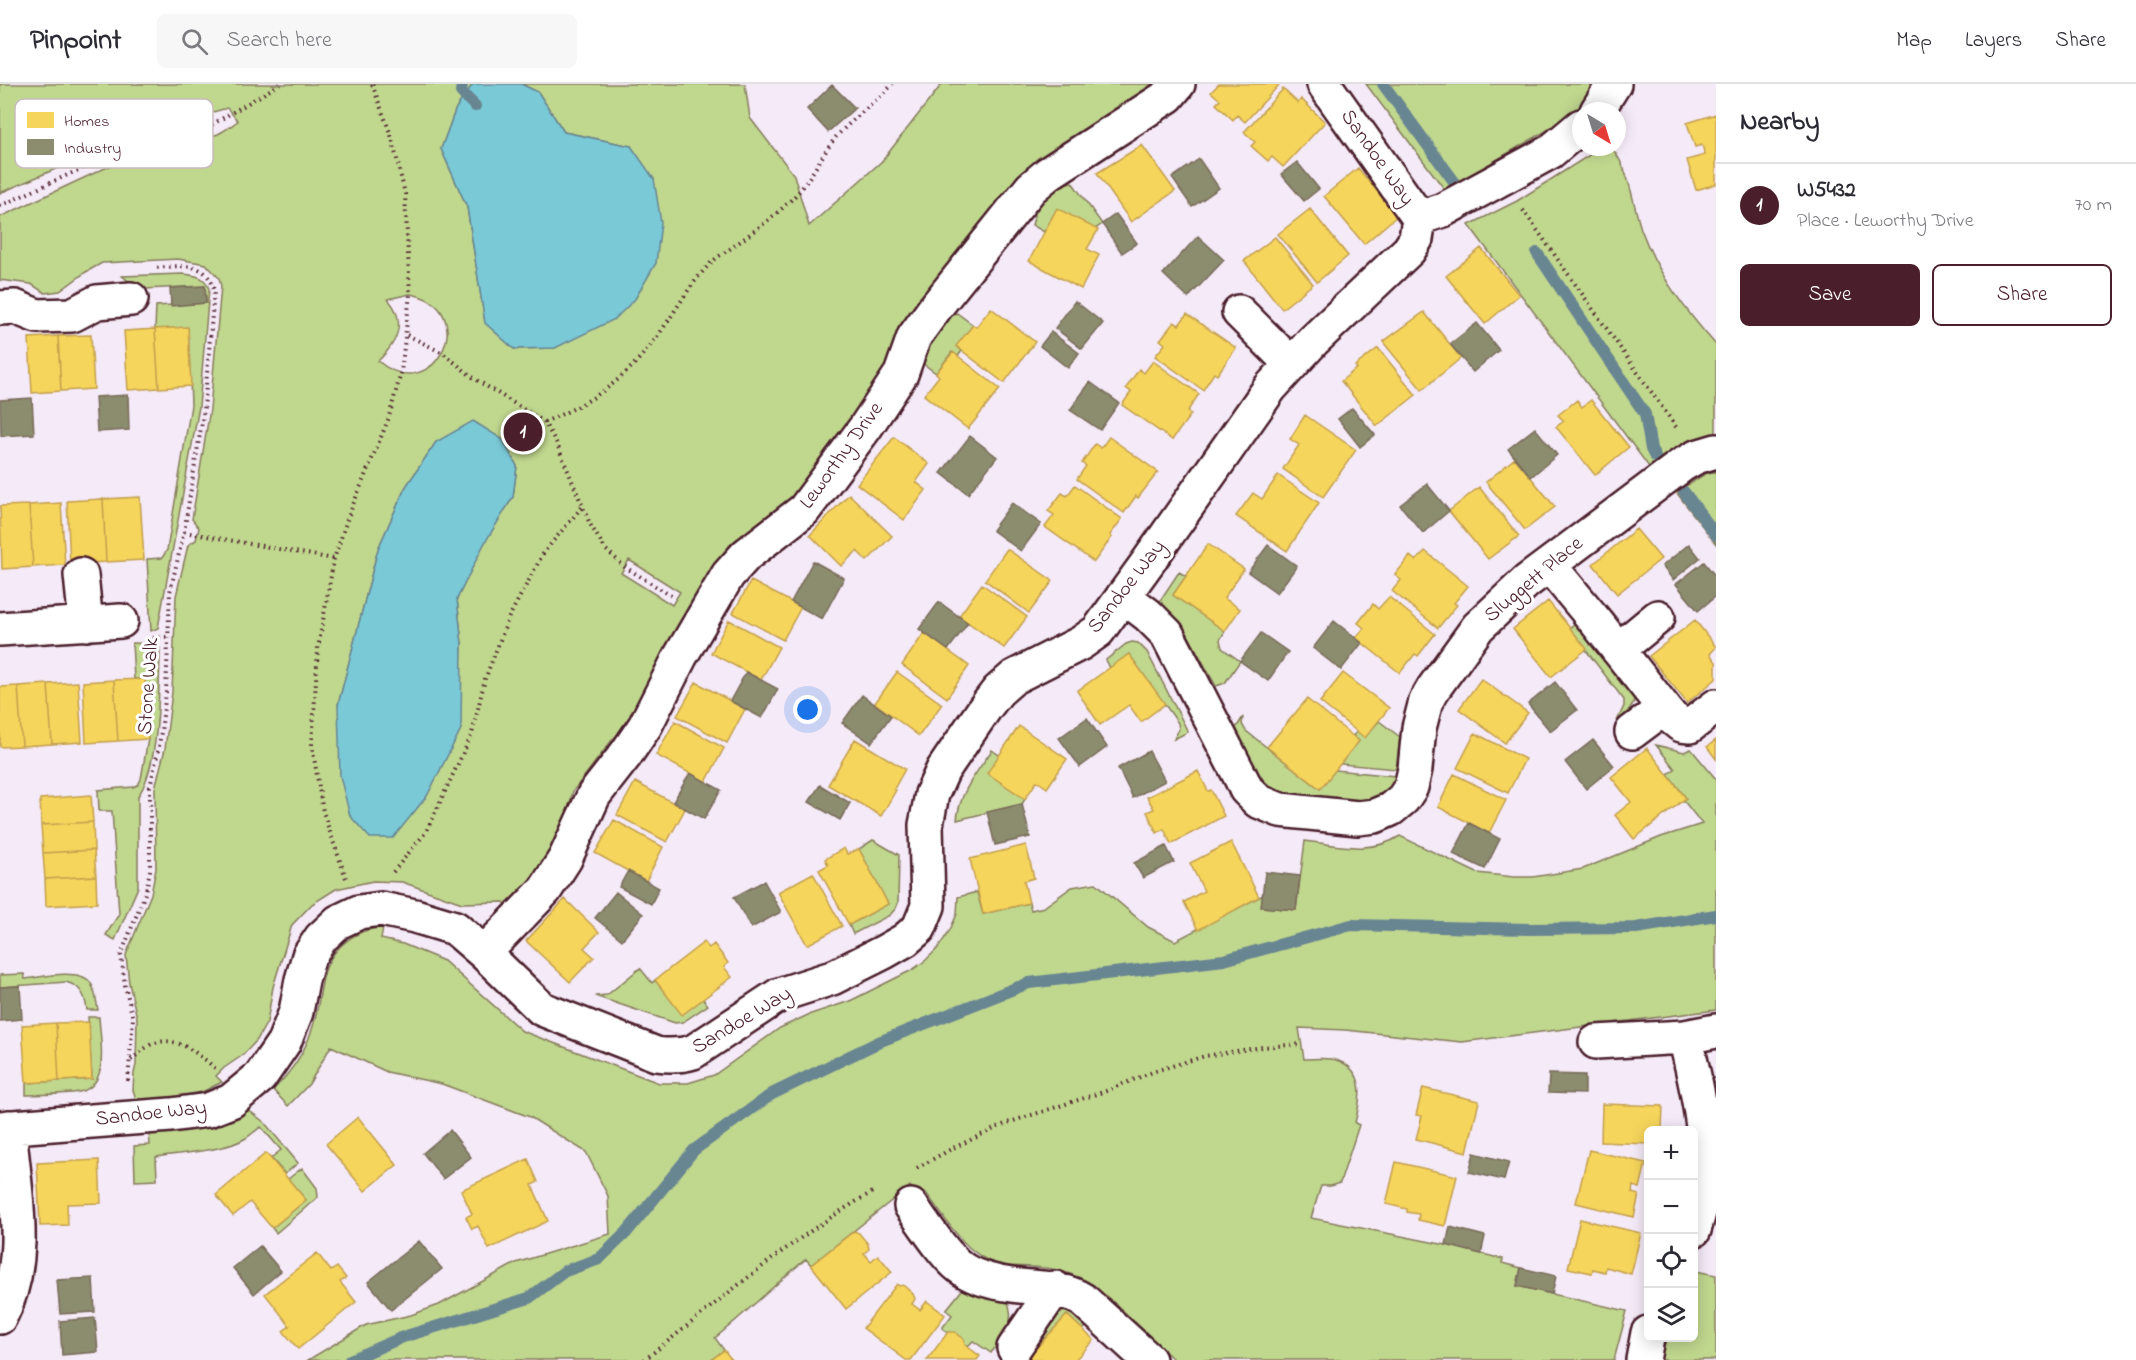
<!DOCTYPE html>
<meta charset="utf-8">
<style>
body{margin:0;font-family:"Indie Flower",sans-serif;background:#f7f7f7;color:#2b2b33}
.controls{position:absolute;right:18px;bottom:18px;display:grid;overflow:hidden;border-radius:9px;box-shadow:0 3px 15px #0003}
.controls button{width:54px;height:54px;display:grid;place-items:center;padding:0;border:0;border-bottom:2px solid #e1e1e2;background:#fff;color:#2b2b33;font:30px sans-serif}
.compass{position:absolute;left:1572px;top:18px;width:54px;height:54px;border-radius:50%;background:#fff;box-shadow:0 3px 15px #0003;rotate:142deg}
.you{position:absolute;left:808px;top:626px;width:21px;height:21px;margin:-15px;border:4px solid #fff;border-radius:50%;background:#1a73e8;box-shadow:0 0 0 9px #1a73e833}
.badge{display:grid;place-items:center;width:39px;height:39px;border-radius:50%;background:#4a1f2b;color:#fff;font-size:20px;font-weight:700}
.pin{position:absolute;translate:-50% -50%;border:3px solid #fff;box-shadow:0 2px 6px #0006}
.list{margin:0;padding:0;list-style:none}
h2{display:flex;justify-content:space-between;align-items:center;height:78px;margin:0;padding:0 24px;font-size:26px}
h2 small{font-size:20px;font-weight:400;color:#7c7c81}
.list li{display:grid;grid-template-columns:39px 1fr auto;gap:18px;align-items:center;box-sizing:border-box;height:84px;padding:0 24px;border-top:2px solid #e1e1e2}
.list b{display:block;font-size:22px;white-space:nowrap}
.list p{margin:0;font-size:20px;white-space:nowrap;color:#7c7c81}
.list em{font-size:20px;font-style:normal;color:#7c7c81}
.actions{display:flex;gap:12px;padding:18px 24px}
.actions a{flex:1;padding:14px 0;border:2px solid #4a1f2b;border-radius:9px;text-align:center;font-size:21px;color:#4a1f2b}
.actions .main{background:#4a1f2b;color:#fff}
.icon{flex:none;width:33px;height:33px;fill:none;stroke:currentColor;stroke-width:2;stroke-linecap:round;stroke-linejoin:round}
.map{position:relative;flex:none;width:1716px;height:1276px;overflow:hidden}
header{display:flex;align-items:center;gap:36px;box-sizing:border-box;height:84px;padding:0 30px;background:#fff;border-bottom:2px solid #e1e1e2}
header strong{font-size:28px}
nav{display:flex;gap:33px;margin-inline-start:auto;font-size:21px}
.search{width:420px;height:54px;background:#f7f7f7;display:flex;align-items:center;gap:15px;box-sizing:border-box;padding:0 21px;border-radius:9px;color:#7c7c81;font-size:22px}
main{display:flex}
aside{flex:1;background:#fff}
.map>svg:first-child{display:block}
.green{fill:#c0d78e;stroke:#857b5c;stroke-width:1.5;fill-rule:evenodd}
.water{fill:#7ac9d7;stroke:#678592;stroke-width:1.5}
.homes{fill:#f6d55c;stroke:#c29e4d;stroke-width:1.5}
.industry{fill:#8c8c6e;stroke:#786b5a;stroke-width:1.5}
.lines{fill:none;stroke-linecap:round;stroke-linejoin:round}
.stream{stroke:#678592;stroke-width:12}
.minor-casing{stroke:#4a1f2b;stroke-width:38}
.path{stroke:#4a1f2b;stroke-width:4;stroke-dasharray:1.5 4.5;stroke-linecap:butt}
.minor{stroke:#fff;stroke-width:33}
.labels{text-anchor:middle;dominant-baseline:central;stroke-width:6;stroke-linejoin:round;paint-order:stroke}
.street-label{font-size:21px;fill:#4a1f2b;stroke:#fff}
.key{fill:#fff;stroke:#c9bcbf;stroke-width:1.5}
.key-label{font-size:16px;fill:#4a1f2b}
</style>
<header>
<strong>Pinpoint</strong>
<div class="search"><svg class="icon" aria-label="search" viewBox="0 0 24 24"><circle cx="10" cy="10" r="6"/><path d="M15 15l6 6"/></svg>Search here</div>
<nav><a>Map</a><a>Layers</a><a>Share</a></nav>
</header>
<main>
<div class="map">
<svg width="1716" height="1276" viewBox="0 0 1716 1276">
<rect width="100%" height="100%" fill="#f5eaf7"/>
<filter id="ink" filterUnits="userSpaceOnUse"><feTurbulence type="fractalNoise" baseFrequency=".0167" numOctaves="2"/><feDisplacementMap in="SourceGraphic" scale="12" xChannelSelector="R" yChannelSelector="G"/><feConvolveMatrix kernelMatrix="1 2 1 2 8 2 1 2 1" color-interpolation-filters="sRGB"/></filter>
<g filter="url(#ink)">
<path class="green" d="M0,0H473L456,24L441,65L467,123L485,238L514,265L555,264L631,62L564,48L538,8L521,0H745L750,34L794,91L809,142L882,77L942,0H1158L1039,81L879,301L785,424L737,455L729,462L631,638L612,656L573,707L565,736L543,788L511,826L504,818L462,819L402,798L373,797L336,805L312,820L292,841L273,903L267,938L257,956L243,971L224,984L216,992L222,998L204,1007L176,1017L136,1015L133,1006L134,989L136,981L137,934L129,899L126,871L151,810L156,785L155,704L165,665L172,608L176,512L188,461L196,456L199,444L192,435L210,325L221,202L219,194L206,180L178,175L102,179L86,188L60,207L45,209L31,200L0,196V133L146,65C169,57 195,59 218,50C225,47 232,41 238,37L227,24L206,30L180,31L0,109ZM410,210C483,222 435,326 378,277C397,259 408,238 388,215ZM502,355L517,382L513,413L484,459L457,515L462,560L460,600L338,621L378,465L405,404L436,358ZM629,476L680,508L672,521L621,489Z
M1366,0H1596L1585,24L1445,106Z
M1602,63H1611C1630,86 1632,117 1641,145C1657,189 1685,226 1716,261V350L1667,369L1649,383L1469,141L1517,117Z
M1072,98L1102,140L1095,145L1057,125L1044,148L1032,141C1037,118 1047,101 1072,98Z
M184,190C197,192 205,192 209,205L199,323L158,544L151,547L147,475L162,474L167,466L191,321L188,244L155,245L156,222L206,219L205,202L144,205L137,203L122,192Z
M957,229L973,241L957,262L962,267L958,272L952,268L936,289L922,279C927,260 936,235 957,229Z
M1716,387V460L1676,408L1705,390Z
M1179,488L1186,492L1173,511L1225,547L1220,556L1222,564L1240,577L1225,599L1216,602L1182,540L1157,521Z
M1577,538L1634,611C1636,623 1625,630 1617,637L1624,622V616L1569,544Z
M1132,558L1138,559L1147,568L1188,648L1174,655L1179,645L1178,639L1129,570L1110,584L1106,576L1126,560Z
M132,559L158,560L160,564C159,603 160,681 138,712V803L115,856L106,851L119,830L112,727H99L98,706L133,703L138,701L141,695L148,655L145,595H134Z
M1243,633L1242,640L1246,647L1320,705L1335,686L1395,692C1389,725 1346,716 1322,713C1307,712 1291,711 1276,707C1255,693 1247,666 1236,644Z
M1379,637L1400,653L1396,685L1340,680L1359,657L1353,652L1357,647L1365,653Z
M1656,661L1684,668L1691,665L1716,695V926L1462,958L1345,946L1299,944L1304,975C1313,975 1328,973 1336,976C1367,986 1361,1015 1355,1039L1359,1041L1340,1099L1330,1102H1321L1311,1134L1446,1161L1503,1175L1502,1179L1521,1184L1517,1202L1627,1227L1614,1276H1174C1142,1246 1112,1210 1072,1191C1052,1182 1030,1183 1009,1182C969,1179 948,1137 926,1109L920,1113L910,1102L811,1181L806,1175C774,1201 746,1229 715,1254L724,1266L711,1276H308L366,1241L411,1231L439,1221L516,1179L610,1150L608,1112L586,1068L530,1033L442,1000L387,988L331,962L309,1000L288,1022L273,1006C289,990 304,970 311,948C318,930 319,912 323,894C329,866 355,844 383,844L381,855L403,860L444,877L522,947L659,999H688L714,991L780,944L808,931L850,917L912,886L926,876L938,864L950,846L957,830L958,813L977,808L983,830L1029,819L1031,826L1044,823L1072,803L1096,799L1148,843L1175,857L1263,811L1262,823L1296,826L1305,757C1337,761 1371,771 1400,752L1477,789L1514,793H1533L1583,785L1661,753L1702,740L1683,716L1686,714L1668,690L1675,685Z
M992,666L999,671L1025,715L1022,720L957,736C959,709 977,688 992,666Z
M873,756L899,771L898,819L896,824L890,831L853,850L849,841L888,820L859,765Z
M640,884L652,899L655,896L682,930L703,915L708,921L683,938L675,939L595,912L607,911Z
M24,890L25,895C41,893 79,884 90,898C96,906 96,917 98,926H87C85,911 81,902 66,898L0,903V891Z
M88,933H99C100,956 111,1002 79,1008C62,1011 43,1010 26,1011V999L92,995Z
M247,1025L264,1038L298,1079L285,1090L271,1074L281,1066L261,1043C256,1046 251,1051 246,1054C226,1067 181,1069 156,1073L157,1096L135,1097L134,1062L150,1061L149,1049C184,1048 217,1046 247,1025Z
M302,1084L317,1104L318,1113L276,1149L272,1144L306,1116L288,1095Z
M1696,1187L1716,1191V1276H1660L1666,1254H1694V1192Z
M966,1201L1007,1216C1017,1240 1004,1250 991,1269L973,1257L967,1263L942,1244L952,1231L946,1226Z
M1070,1226L1090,1238L1083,1246L1067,1231L1028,1273C1038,1258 1050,1228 1070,1226Z"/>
<path class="water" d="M473,0H521L538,8L564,48L631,62L654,95L661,139L656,179L635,215L615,235L555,264L514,265L485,239L467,123L441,65L456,24Z
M473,337L502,355L517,382L513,413L484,460L457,515L462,560L461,645L427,712L393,754H370L350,732L340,692L338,621L378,465L405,404L436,358Z"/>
<path class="homes" d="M1219,0H1280L1245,38L1237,31L1233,36L1216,20L1220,16L1211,8Z
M1283,5L1298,19L1301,15L1325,38L1283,83L1272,73L1268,77L1251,62L1255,58L1244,48Z
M1716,30V100L1696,106L1687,76L1705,71L1702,61L1695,63L1687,39Z
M1142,61L1175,107L1131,138L1097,89Z
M1358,84L1397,132L1364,160L1324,112Z
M1057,124L1098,146L1087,165L1099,171L1081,205L1029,177Z
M1310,125L1348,172L1317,198L1278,150Z
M1275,153L1313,200L1282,225L1244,177Z
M1481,164L1519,211L1485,240L1446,192Z
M991,224L1035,258L1004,299L956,262L973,241L976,243Z
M1424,228L1461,274L1422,306L1383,258Z
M1187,230L1236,264L1217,291L1214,289L1203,306L1155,272L1165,260L1160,256L1174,238L1179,241Z
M188,243L191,302L159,304L155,245Z
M155,245L159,304L128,306L124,247Z
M91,251L94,305L61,307L58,252Z
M58,252L61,307L32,309L29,254Z
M1378,264L1416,311L1377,342L1341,297L1357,284L1355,282Z
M953,268L1000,305L968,345L924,311L939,292L936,289Z
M1153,277L1199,310L1187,328L1191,330L1172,356L1122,321L1131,308L1126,304L1139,285L1144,289Z
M1577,316L1582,323L1591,316L1629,363L1595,391L1556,343L1564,337L1558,331Z
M1305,331L1356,366L1323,413L1283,385L1299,361L1290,355Z
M894,353L929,380L916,398L926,406L904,436L857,400Z
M1109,353L1158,388L1138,414L1136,412L1124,429L1077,395L1086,382L1082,379L1095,360L1101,364Z
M1515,374L1555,423L1525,446L1486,398Z
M1278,391L1319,419L1287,467L1236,432L1253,409L1262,415Z
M1075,401L1122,435L1110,451L1112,453L1094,478L1045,443L1054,431L1048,427L1062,409L1067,412Z
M1479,403L1519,452L1488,475L1449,427Z
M849,410L892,452L867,477L857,467L841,482L810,451Z
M140,413L144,476L106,478L103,415Z
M103,415L106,478L70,480L67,417Z
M61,419L65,481L33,483L29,421Z
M29,421L33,483L2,485L0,422Z
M1636,445L1661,475L1617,510L1593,480Z
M1208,460L1244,485L1224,514L1240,525L1225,547L1173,511Z
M1007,465L1053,497L1029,529L985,496Z
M1425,467L1468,502L1454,519L1457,521L1438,544L1392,507L1401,496L1395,491L1410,472L1416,477Z
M751,497L801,523L783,556L733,529Z
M982,500L1027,533L1004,564L959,532Z
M1389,513L1435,550L1418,572L1415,570L1400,589L1356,554L1364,544L1358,539L1373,520L1378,525Z
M1548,517L1587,565L1551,593L1513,545Z
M729,536L779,563L761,596L711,569Z
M1695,536L1716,563L1710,570L1716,578V595L1687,619L1649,572Z
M924,549L969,582L947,614L902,581Z
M1129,570L1165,620L1141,638L1129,621L1100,641L1077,607Z
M897,588L942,620L919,652L875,619Z
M1343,589L1389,624L1365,654L1320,618Z
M145,595L148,655L118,657L114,596Z
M1481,595L1528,629L1505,659L1459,625Z
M114,596L118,657L86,659L83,598Z
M78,598L82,658L52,660L48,600Z
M696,598L745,625L727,659L677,632Z
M48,600L52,660L22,662L18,602Z
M18,602L22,662L0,663V603Z
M1307,615L1359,657L1320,705L1267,663Z
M675,637L724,664L706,698L656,671Z
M1019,642L1067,675L1047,704L1037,697L1025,715L987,689Z
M1475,649L1525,675L1508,709L1457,684Z
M855,655L905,685L894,705L896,706L881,732L828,701Z
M1716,656V675L1707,663Z
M1647,664L1686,714L1634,755L1615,731L1631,718L1611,693Z
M1198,687L1208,707L1211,706L1224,732L1171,760L1164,745L1157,749L1147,728L1154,725L1147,713Z
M1454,690L1506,716L1489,749L1438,723Z
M635,698L685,725L667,758L617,731Z
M91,711L93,738L41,741L40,715Z
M614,736L663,763L646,797L595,769Z
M93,738L94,766L43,769L41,741Z
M1231,758L1259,813L1198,846L1184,818L1204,807L1190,779Z
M1026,761L1034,794L1024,797L1029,819L983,830L970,775Z
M844,764L847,770L859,765L888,820L849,841L819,786L828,781L825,775Z
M94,766L96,792L45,795L43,769Z
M813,789L842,842L807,861L778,808Z
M96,792L97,819L46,822L45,795Z
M565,815L599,848L584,864L594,873L570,898L526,857Z
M704,858L709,864L714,860L728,879L724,883L732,893L682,931L655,896Z
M89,938L92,995L59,997L56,939Z
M56,939L59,997L26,999L22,941Z
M1423,1004L1479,1017L1467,1068L1416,1055L1422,1032L1416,1031Z
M1602,1020L1663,1022L1662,1046H1648V1060L1601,1058Z
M358,1033L397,1081L365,1107L326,1060Z
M1589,1066L1646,1079L1640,1104L1633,1102L1632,1109L1639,1111L1634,1133L1576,1119Z
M266,1069L306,1116L272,1144L250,1118L233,1132L216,1111Z
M528,1075L538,1098L532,1101L548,1137L489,1165L478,1142L472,1145L466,1133L472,1130L461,1106Z
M99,1076L101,1119L67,1120L68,1141L40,1142L37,1079Z
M1396,1078L1457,1092L1445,1142L1418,1136L1419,1130L1407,1128V1125L1386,1120Z
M1580,1135L1641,1149L1631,1190L1606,1183L1605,1188L1593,1185L1592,1189L1568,1184Z
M854,1147L859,1149L868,1160L869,1165L864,1169L871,1177L878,1171L892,1188L846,1225L811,1181Z
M317,1169L331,1187L337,1183L346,1194L340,1198L356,1218L298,1265L283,1247L290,1242L265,1210Z
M897,1200L899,1202L903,1201L913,1210L915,1215L912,1220L920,1226L927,1217L945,1231L911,1276H906L863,1244Z
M1067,1231L1094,1256L1075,1276H1032L1028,1273Z
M948,1248H955L964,1255L965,1261L980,1272L977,1276H927Z
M724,1266L732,1276H711Z"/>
<path class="industry" d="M832,1L855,24L828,48L807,25Z
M1199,75L1219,104L1192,123L1172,94Z
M1297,78L1319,105L1304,117L1281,90Z
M1116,130L1137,159L1122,169L1102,140Z
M1198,152L1224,176L1188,214L1163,190Z
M205,202L206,219L171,222L170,204Z
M1075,217L1103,239L1082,265L1055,244Z
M1477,239L1499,266L1473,288L1450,260Z
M1051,248L1079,269L1068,284L1040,262Z
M1090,298L1119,319L1100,346L1070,326Z
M128,311L129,346L97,348L95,313Z
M32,314L34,350L1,352L0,316Z
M1352,324L1375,351L1360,363L1338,335Z
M1535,344L1557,371L1531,393L1508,365Z
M970,352L997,373L968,410L941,389Z
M1427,400L1449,427L1423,449L1400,421Z
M1012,419L1041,440L1021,467L992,446Z
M1689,460L1700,474L1673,496L1662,482Z
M1268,461L1297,482L1277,509L1248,488Z
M813,477L844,494L822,535L791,518Z
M1704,478L1716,493V512L1698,527L1676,500Z
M939,518L968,539L948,566L919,545Z
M1334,537L1362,559L1341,586L1313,564Z
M1261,549L1288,568L1268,597L1240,577Z
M746,588L778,605L762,634L730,617Z
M1555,598L1577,626L1550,647L1528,620Z
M862,611L891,632L871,659L842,639Z
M1087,634L1107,663L1080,683L1059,654Z
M1593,656L1614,682L1586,705L1565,678Z
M1149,667L1165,697L1133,714L1118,684Z
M690,689L721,706L704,735L673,718Z
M820,701L850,719L840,736L809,718Z
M1022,720L1030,753L995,761L987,728Z
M1469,739L1500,755L1485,785L1453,770Z
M1166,762L1174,778L1143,794L1134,779Z
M628,787L659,804L651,820L619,803Z
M1265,788L1300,792L1296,826L1261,823Z
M764,797L781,828L751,844L734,813Z
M616,808L643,830L622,856L595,834Z
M20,902L22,935L0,937V903Z
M1549,990L1585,991V1010L1548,1009Z
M450,1046L471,1073L443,1095L423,1069Z
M1474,1069L1509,1078L1504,1096L1469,1088Z
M1450,1143L1485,1152L1481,1170L1446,1161Z
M419,1157L442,1185L391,1226L368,1198Z
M260,1162L281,1187L254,1210L233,1184Z
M1521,1184L1556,1192L1552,1210L1517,1202Z
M93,1194L95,1228L60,1230L57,1196Z
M95,1234L98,1268L62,1271L60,1237Z"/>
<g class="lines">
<path class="stream" d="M462,0L461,8L475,22
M1383,0L1453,96
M1537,169L1645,330L1651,365L1655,373
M1684,408L1716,451
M350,1276L403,1253L529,1214L565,1187L599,1175L626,1149L694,1066L772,1010L881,957L1029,899L1224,876L1351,841L1529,845L1636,844L1716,831"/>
<g class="minor-casing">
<path id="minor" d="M1597,27L1614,0
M1419,134L1443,126L1550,68L1581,42
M0,224L15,223L37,232L72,231L97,218L131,215
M1239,228L1291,280
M1549,481L1597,539L1671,633L1681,641L1690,642L1716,622
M81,491L86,540
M1123,512L1148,531L1167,550L1242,696L1246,705L1258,717L1280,726L1358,734L1375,732L1391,725L1403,715L1411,703L1415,685L1419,644L1426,617L1433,605L1478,543L1526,498L1682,381L1696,373L1716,367
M0,545L121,537
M1618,566L1658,533
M1632,648L1664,624
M484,869L545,806L565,775L594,711L626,670L645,642L680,573L728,491L746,471L804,426L865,344L901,290L914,253L935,224L1031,104L1049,89L1168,12L1178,0
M1685,953C1695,994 1710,1059 1705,1101C1703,1116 1698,1132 1694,1146
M1596,958L1685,953L1716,947
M0,1044L171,1031L208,1026L231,1017L260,993L284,958L296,928L302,896L309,872L321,854L338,838L359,828L381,825L415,832L455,844L484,869L542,925L656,970C670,972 680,972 693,968L779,911L832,894L884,868L905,856L919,844L928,822L926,741L932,710L943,686L985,624L998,607L1014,593L1081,559L1098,547L1148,478L1270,304L1313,257L1409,166L1416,155L1419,134L1324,0
M911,1122C924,1139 946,1175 964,1186C976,1194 997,1199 1012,1201C1037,1205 1060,1202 1083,1216L1149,1276
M0,1233C31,1174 14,1106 9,1043
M1014,1264L1055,1204
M1643,1276L1648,1249"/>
</g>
<path class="path" d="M0,122L144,56L213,40L280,0
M1523,126L1676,343
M407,251L443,269L475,295L544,338L556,358L590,440L605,465L625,483L673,513
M544,338C602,314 631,291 666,240C680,220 691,199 709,181C716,173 726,168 734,162C754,147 774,133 791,116C810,98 820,73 836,53C853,34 875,19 893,0
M184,448L334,475
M153,554L167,553
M393,788L426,748L472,650L485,595L509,533L544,468L582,423
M346,794L323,728L312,661L318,564L334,475L348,433L388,336L401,289L410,210L405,110L392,54L372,0
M131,976C137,971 143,965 150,961C175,949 197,969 215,984
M128,997L133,935L125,901L121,871L146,807L150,786V703L159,663L166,608L170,508L184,448L204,325L214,207C207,174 179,183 153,184
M917,1084L953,1064L1007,1039L1106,1007L1155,987L1205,972L1262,963L1302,960
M644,1276C720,1217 792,1153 876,1106"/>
<use href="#minor" class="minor"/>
</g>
</g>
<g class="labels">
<g class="street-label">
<text transform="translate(1377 74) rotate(55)">Sandoe Way</text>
<text transform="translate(842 372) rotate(-54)">Leworthy Drive</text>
<text transform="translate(1534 496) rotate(-40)">Sluggett Place</text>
<text transform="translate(1127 503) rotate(-52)">Sandoe Way</text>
<text transform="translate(149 602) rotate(-86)">Stone Walk</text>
<text transform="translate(742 937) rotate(-31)">Sandoe Way</text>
<text transform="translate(151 1030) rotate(-6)">Sandoe Way</text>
</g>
</g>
<rect x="15" y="15" width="198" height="69" rx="9" class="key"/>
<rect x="27" y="28" width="27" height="16" fill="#f6d55c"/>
<rect x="27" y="55" width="27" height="16" fill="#8c8c6e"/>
<g class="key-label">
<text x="64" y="42">Homes</text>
<text x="64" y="69">Industry</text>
</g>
</svg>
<div class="controls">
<button>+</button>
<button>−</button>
<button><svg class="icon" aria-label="locate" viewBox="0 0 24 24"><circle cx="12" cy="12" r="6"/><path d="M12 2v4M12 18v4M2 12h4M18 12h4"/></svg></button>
<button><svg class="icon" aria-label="layers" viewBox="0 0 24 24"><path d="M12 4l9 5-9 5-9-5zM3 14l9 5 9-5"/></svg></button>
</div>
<svg class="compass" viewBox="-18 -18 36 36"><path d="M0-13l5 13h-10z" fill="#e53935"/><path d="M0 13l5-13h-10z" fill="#7c7c81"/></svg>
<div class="you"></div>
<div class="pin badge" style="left:523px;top:348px">1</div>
</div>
<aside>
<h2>Nearby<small></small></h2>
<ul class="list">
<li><span class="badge">1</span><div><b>W5432</b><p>Place · Leworthy Drive</p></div><em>70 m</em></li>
</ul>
<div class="actions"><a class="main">Save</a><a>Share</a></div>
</aside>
</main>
